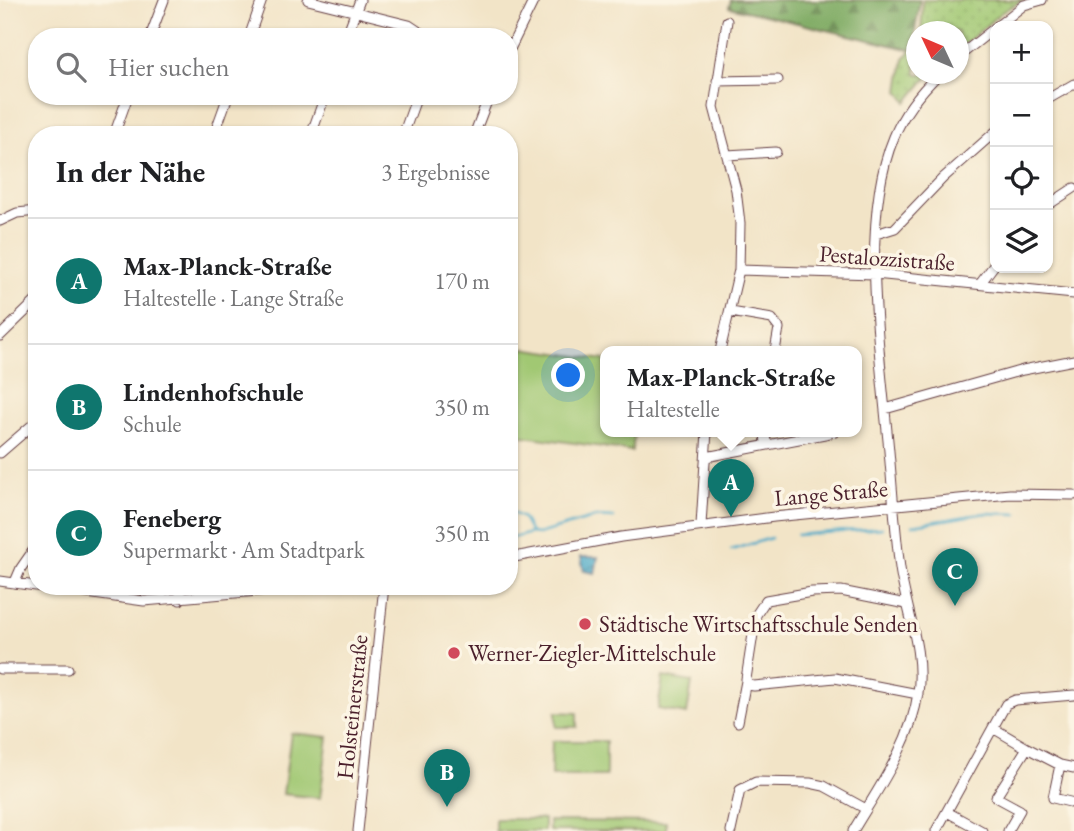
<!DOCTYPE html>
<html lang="de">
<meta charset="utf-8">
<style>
body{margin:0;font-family:"EB Garamond",serif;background:#f2f2f2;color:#202124}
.controls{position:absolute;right:21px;top:21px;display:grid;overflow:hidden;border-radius:14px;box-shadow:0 2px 5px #0004}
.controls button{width:63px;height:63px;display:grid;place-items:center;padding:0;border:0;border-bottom:2px solid #e0e0e0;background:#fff;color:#202124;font:35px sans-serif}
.compass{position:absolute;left:906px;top:21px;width:63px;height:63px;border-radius:50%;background:#fff;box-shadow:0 2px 5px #0004;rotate:314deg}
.you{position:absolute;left:569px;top:376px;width:24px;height:24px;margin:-18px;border:5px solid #fff;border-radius:50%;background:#1a73e8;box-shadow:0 0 0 10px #1a73e833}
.badge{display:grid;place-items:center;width:46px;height:46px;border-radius:50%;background:#0f766e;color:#fff;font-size:23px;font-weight:700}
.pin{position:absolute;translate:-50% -58px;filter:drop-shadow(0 2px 4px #0008)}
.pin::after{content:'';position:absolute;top:37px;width:24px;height:21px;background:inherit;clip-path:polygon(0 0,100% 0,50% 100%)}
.popup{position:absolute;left:600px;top:346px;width:262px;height:91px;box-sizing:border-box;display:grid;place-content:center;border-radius:14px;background:#fff;filter:drop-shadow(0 2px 5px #0005);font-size:23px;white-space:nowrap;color:#757577}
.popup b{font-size:26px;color:#202124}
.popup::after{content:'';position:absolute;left:50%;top:100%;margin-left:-14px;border:14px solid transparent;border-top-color:#fff}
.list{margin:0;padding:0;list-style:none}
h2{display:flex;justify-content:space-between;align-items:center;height:91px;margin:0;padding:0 28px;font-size:30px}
h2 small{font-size:23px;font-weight:400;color:#757577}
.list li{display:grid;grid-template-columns:46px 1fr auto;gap:21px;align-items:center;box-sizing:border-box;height:126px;padding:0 28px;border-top:2px solid #e0e0e0}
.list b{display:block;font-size:26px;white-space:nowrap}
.list p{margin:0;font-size:23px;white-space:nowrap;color:#757577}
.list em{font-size:23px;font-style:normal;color:#757577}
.icon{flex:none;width:38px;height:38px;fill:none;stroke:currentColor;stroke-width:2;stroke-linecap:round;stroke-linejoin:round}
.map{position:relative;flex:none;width:1074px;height:831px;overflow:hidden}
.search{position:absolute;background:#fff;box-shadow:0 2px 5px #0004;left:28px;top:28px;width:490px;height:77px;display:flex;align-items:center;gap:18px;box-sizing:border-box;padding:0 24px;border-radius:28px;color:#757577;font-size:26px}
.panel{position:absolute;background:#fff;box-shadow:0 2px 5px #0004;left:28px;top:126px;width:490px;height:469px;border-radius:28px}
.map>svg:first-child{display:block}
.grass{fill:url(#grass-dots);stroke:#76744f;stroke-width:2}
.forest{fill:url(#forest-firs);stroke:#656648;stroke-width:2}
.pitch{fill:#a1c873;stroke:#76744f;stroke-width:2}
.water{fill:url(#water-waves);stroke:#49647a;stroke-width:2}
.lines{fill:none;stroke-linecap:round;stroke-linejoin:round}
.stream{stroke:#48a9c8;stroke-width:2.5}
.minor-casing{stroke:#633d42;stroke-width:11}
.minor{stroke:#fff;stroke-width:9}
.poi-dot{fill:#d1495b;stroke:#fcf5e5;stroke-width:2.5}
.labels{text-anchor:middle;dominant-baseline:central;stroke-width:7;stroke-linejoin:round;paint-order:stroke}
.street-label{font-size:23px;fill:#4a1f2b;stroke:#fcf5e5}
.poi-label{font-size:23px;fill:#4a1f2b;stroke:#fcf5e5;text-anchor:start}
</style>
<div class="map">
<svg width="1074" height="831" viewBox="0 0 1074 831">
<defs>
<pattern id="grass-dots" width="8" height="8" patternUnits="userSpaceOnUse" patternTransform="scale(1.75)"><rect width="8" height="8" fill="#a1c873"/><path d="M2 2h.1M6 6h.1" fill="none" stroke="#8cab64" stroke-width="1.8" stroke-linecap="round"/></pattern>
<pattern id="forest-firs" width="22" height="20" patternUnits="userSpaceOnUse" patternTransform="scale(1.75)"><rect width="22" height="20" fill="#80ac65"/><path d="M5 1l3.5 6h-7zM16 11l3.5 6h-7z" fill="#6b8b53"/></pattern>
<pattern id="water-waves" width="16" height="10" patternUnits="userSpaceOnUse" patternTransform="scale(1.75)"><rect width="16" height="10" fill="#48a9c8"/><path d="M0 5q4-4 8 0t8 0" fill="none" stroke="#3e89a3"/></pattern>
</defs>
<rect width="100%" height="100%" fill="#fcf5e5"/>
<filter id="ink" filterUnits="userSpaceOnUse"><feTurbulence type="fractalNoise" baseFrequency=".0143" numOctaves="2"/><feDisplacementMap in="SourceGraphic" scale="14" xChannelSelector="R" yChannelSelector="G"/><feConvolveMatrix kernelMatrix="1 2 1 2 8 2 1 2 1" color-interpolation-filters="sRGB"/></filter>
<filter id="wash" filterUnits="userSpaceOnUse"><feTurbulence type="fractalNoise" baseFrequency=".00686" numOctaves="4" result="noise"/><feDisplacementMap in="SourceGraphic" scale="28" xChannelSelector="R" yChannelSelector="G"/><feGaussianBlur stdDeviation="1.57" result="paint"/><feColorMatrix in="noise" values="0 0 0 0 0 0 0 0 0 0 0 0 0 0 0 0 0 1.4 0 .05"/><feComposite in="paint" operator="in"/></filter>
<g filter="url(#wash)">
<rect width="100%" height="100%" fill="#f2e4c7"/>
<path class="grass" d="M923,0H1024L1003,11L959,49L958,32L921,31Z
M916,46V74H930L907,102L899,91L904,58Z"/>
<path class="forest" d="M731,0H920L912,50L729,7Z"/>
<path class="pitch" d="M516,347L605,360V431H635L632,451L509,434V390Z
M663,677L692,682L687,714L658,709Z
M556,712L577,713V727H556Z
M291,733L328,737L320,798L283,794Z
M552,741H606V776H551Z
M495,819H544V831H495Z
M549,821L666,822V831H549Z"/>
<path class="water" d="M581,557H598L595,573L584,571Z"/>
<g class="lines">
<path class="stream" d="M509,511L523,518L531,533L538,534L596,517L614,518
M913,525L986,513L1018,514
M797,535L882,528
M509,539L531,533
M731,550L771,538"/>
</g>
</g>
<g filter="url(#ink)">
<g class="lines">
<g class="minor-casing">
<path id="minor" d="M308,0L409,25L427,37
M150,37L164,0
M249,37L262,0
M346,37L360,0
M509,51L534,0
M958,57L1024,5L1042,0
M717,81L778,80
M1048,99L1074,84
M114,135L128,96
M214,135L228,96
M311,135L325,96
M403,135L417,96
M474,135L489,96
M727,155L776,152
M1048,205L1074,188
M0,221L17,213L37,211
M876,234L895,228L943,178L995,132
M739,270L875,274L1074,294
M980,284L995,264
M731,312L772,319L779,328L775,351
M0,336L37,300
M720,351L739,270L740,223L736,190L714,107L727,21
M885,409L1023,370L1074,360
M765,431L766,445
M0,453L37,421
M706,457L835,432
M701,525L707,431
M509,558L621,537L774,517L1010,494L1074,495
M0,581L144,601L315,586
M15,582L21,568L37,545
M180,600V586
M906,604L841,591L812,592L766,600L756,615L746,679L748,685L754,686L835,678L918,694
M0,669H68
M738,722L746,681
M993,728L1027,748L996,797L1020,810L1008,831
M1027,748L1060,765L1074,768
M1060,765L1053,798L1074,803
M947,812L982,831
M358,831L384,586
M731,831L740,790L756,782L810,783L824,786L866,809
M853,831C878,789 911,743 918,693C924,651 906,610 900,568C894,523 892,477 887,431C879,346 860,218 894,137C904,112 920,92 939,74
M936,831L1006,704L1015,700L1074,695"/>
</g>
<use href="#minor" class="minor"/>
</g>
</g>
<g class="poi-dot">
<circle cx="585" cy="624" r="7"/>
<circle cx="454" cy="653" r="7"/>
</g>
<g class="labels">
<g class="street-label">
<text transform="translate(887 258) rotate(4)">Pestalozzistraße</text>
<text transform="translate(831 493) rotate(-5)">Lange Straße</text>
<text transform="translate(352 707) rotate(-84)">Holsteinerstraße</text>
</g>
<g class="poi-label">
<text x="599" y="624">Städtische Wirtschaftsschule Senden</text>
<text x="468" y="653">Werner-Ziegler-Mittelschule</text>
</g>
</g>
</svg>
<div class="controls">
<button>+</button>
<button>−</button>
<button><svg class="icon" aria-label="locate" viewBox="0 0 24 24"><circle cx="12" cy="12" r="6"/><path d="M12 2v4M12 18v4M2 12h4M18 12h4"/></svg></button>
<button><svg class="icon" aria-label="layers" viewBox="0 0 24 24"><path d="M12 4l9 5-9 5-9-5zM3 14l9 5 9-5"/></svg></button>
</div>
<svg class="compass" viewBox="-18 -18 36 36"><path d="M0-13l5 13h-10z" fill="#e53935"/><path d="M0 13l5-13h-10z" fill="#757577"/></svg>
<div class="you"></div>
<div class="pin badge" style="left:731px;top:517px">A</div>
<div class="popup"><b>Max-Planck-Straße</b>Haltestelle</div>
<div class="pin badge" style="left:447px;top:807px">B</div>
<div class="pin badge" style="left:955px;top:606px">C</div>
<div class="search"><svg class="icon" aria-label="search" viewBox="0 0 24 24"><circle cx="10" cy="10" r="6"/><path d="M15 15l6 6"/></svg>Hier suchen</div>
<section class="panel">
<h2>In der Nähe<small>3 Ergebnisse</small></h2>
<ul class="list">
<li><span class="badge">A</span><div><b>Max-Planck-Straße</b><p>Haltestelle · Lange Straße</p></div><em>170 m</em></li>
<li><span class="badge">B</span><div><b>Lindenhofschule</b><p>Schule</p></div><em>350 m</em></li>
<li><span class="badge">C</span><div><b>Feneberg</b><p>Supermarkt · Am Stadtpark</p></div><em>350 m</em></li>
</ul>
</section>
</div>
